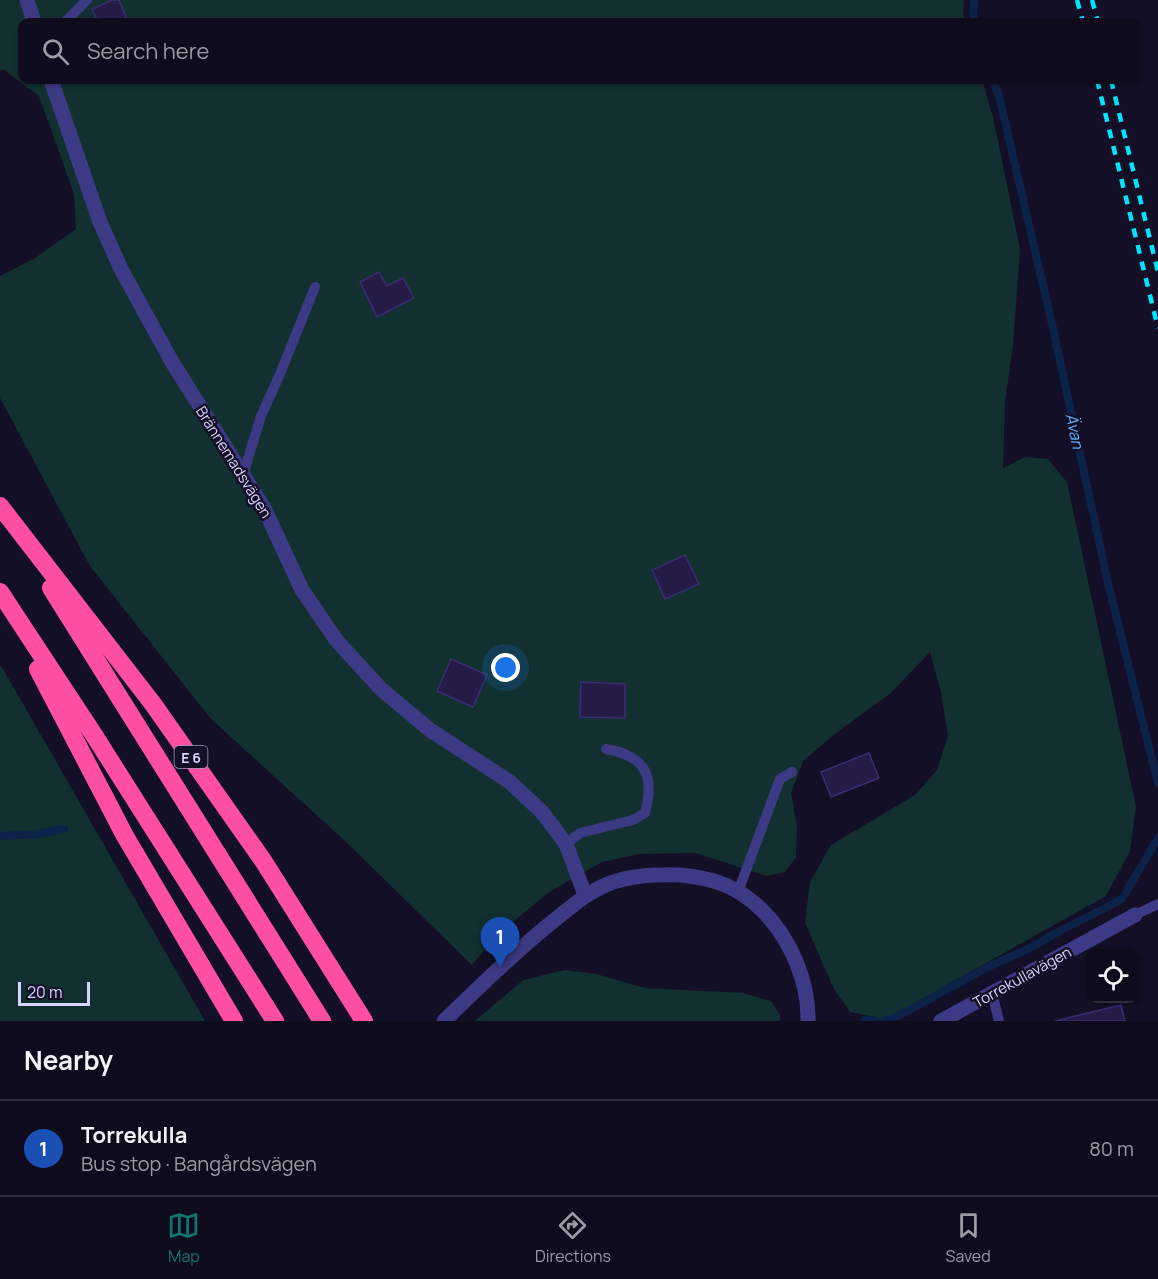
<!DOCTYPE html>
<meta charset="utf-8">
<style>
body{margin:0;font-family:Manrope,sans-serif;background:#1c1929;color:#f1f3f6}
.controls{position:absolute;right:18px;bottom:18px;display:grid;overflow:hidden;border-radius:12px;box-shadow:0 2px 4px #0004}
.controls button{width:54px;height:54px;display:grid;place-items:center;padding:0;border:0;border-bottom:2px solid #2e2b3b;background:#0e0b1c;color:#f1f3f6;font:30px sans-serif}
.scale{position:absolute;left:18px;bottom:15px;width:72px;box-sizing:border-box;padding-left:6px;border:3px solid #d9d4ff;border-top:0;font-size:16px;line-height:21px;white-space:nowrap;color:#d9d4ff;-webkit-text-stroke:4px #130f26;paint-order:stroke}
.you{position:absolute;left:506px;top:668px;width:21px;height:21px;margin:-15px;border:4px solid #fff;border-radius:50%;background:#1a73e8;box-shadow:0 0 0 9px #1a73e833}
.badge{display:grid;place-items:center;width:39px;height:39px;border-radius:50%;background:#0f766e;color:#fff;font-size:20px;font-weight:700}
.pin{position:absolute;translate:-50% -50px;filter:drop-shadow(0 2px 3px #0008)}
.pin::after{content:'';position:absolute;top:32px;width:21px;height:18px;background:inherit;clip-path:polygon(0 0,100% 0,50% 100%)}
.list{margin:0;padding:0;list-style:none}
h2{display:flex;justify-content:space-between;align-items:center;height:78px;margin:0;padding:0 24px;font-size:26px}
h2 small{font-size:20px;font-weight:400;color:#9b9ba3}
.list li{display:grid;grid-template-columns:39px 1fr auto;gap:18px;align-items:center;box-sizing:border-box;height:96px;padding:0 24px;border-top:2px solid #2e2b3b}
.list b{display:block;font-size:22px;white-space:nowrap}
.list p{margin:0;font-size:20px;white-space:nowrap;color:#9b9ba3}
.list em{font-size:20px;font-style:normal;color:#9b9ba3}
.icon{flex:none;width:33px;height:33px;fill:none;stroke:currentColor;stroke-width:2;stroke-linecap:round;stroke-linejoin:round}
.map{position:relative;flex:none;width:1158px;height:1021px;overflow:hidden}
.search{position:absolute;background:#0e0b1c;box-shadow:0 2px 4px #0004;left:18px;right:18px;top:18px;height:66px;display:flex;align-items:center;gap:15px;box-sizing:border-box;padding:0 21px;border-radius:12px;color:#9b9ba3;font-size:22px}
.sheet{height:174px;background:#0e0b1c}
nav{display:flex;justify-content:space-around;align-items:center;box-sizing:border-box;height:84px;border-top:2px solid #2e2b3b;background:#0e0b1c;font-size:16px;color:#9b9ba3}
nav a{display:grid;justify-items:center;gap:3px}
nav .on{color:#0f766e}
.map>svg:first-child{display:block}
.green{fill:#12302f}
.lines{fill:none;stroke-linecap:round;stroke-linejoin:round}
.stream{stroke:#0c2248;stroke-width:8}
.building{fill:#241b47;stroke:#3b2d73;stroke-width:1.5}
.lane{stroke:#3d3a85;stroke-width:10}
.street{stroke:#3d3a85;stroke-width:15}
.highway{stroke:#ff4fa3;stroke-width:18}
.rail{stroke:#00e5ff;stroke-width:4.5;stroke-dasharray:9 8;stroke-linecap:butt}
.labels{text-anchor:middle;dominant-baseline:central;stroke-width:5;stroke-linejoin:round;paint-order:stroke}
.shield{fill:#130f26;stroke:#9e99be;stroke-width:1.5}
.shield-label{font-size:14px;font-weight:bold;fill:#d9d4ff}
.street-label{font-size:15px;fill:#d9d4ff;stroke:#130f26}
.water-label{font-size:16px;font-style:italic;fill:#62b6ff;stroke:#130f26}
</style>
<div class="map">
<svg width="1158" height="1021" viewBox="0 0 1158 1021">
<rect width="100%" height="100%" fill="#130f26"/>
<path class="green" d="M0,0H964L963,13L966,22H22V80H982L993,117L1020,249L1013,345L1005,402L1003,468L1025,457L1048,459L1067,482L1136,807L1130,851L1106,896L886,1019L850,1012L834,989L805,923L810,882L831,845L915,795L937,770L948,736L941,692L930,652L891,693L836,733L803,761L791,793L797,826L796,857L785,872L767,876L695,853L639,854L602,862L549,892L496,936L472,965L344,840L211,719L90,566L0,398V276L35,258L76,229L74,194L39,96L4,70H0Z
M0,665L3,669L205,1021H0Z
M565,970L596,974L645,988L743,993L771,1001L780,1015V1021H475L523,980Z"/>
<g class="lines">
<path class="stream" d="M973,22L974,0
M993,80L999,96L1050,315L1108,583L1158,783
M0,836L38,834L64,829
M865,1020L878,1021
M883,1021L898,1016L990,966L1028,949L1058,932L1122,899L1158,838"/>
</g>
<path class="building" d="M112,0H119L127,20L121,22H98L92,9Z
M379,272L387,286L403,278L414,298L377,317L360,282Z
M685,555L699,584L665,599L652,570Z
M451,659L487,675L473,707L437,691Z
M581,682L625,684V718L580,717Z
M869,753L879,778L831,797L821,772Z
M1121,1005L1125,1021H1055Z"/>
<g class="lines">
<path class="lane" d="M65,22L87,0
M243,475L261,416L280,374L315,287
M566,844L580,833L633,820L645,813C655,776 646,756 606,749
M738,892L780,779L792,772
M1135,915L1158,904
M992,993L999,1021"/>
<path class="street" d="M27,0L34,22
M51,80L100,222L121,269L172,362L265,510L302,590L337,641L381,689L430,730L510,782L542,812L566,844L585,895
M444,1021C479,987 514,953 552,922C570,908 586,893 608,884C630,875 657,874 680,875C714,878 737,886 762,910C790,938 809,981 808,1021
M941,1021L1135,915"/>
<path class="highway" d="M0,506L153,704L264,862L364,1021
M51,588L322,1021
M0,592L94,735L275,1021
M38,669L125,836L234,1021"/>
<path class="rail" d="M1077,0L1083,22
M1092,0L1098,22
M1097,80L1158,328
M1111,80L1158,272"/>
</g>
<g class="labels">
<rect class="shield" x="174.5" y="746" width="33" height="22" rx="4.5"/>
<g class="shield-label">
<text x="191" y="757">E 6</text>
</g>
<g class="street-label">
<text transform="translate(234 462) rotate(58)">Brännemadsvägen</text>
<text transform="translate(1022 977) rotate(-29)">Torrekullavägen</text>
</g>
<g class="water-label">
<text transform="translate(1075 431) rotate(78)">Ävan</text>
</g>
</g>
</svg>
<div class="controls">
<button><svg class="icon" aria-label="locate" viewBox="0 0 24 24"><circle cx="12" cy="12" r="6"/><path d="M12 2v4M12 18v4M2 12h4M18 12h4"/></svg></button>
</div>
<div class="scale">20 m</div>
<div class="you"></div>
<div class="pin badge" style="left:500px;top:967px;background:#1a4fb4">1</div>
<div class="search"><svg class="icon" aria-label="search" viewBox="0 0 24 24"><circle cx="10" cy="10" r="6"/><path d="M15 15l6 6"/></svg>Search here</div>
</div>
<section class="sheet">
<h2>Nearby<small></small></h2>
<ul class="list">
<li><span class="badge" style="background:#1a4fb4">1</span><div><b>Torrekulla</b><p>Bus stop · Bangårdsvägen</p></div><em>80 m</em></li>
</ul>
</section>
<nav>
<a class="on"><svg class="icon" aria-label="map" viewBox="0 0 24 24"><path d="M3 6l6-2 6 2 6-2v14l-6 2-6-2-6 2zM9 4v14M15 6v14"/></svg>Map</a>
<a><svg class="icon" aria-label="directions" viewBox="0 0 24 24"><path d="M12 3l9 9-9 9-9-9zM9 14v-3h6M13 9l2 2-2 2"/></svg>Directions</a>
<a><svg class="icon" aria-label="saved" viewBox="0 0 24 24"><path d="M7 4h10v16l-5-4-5 4z"/></svg>Saved</a>
</nav>
